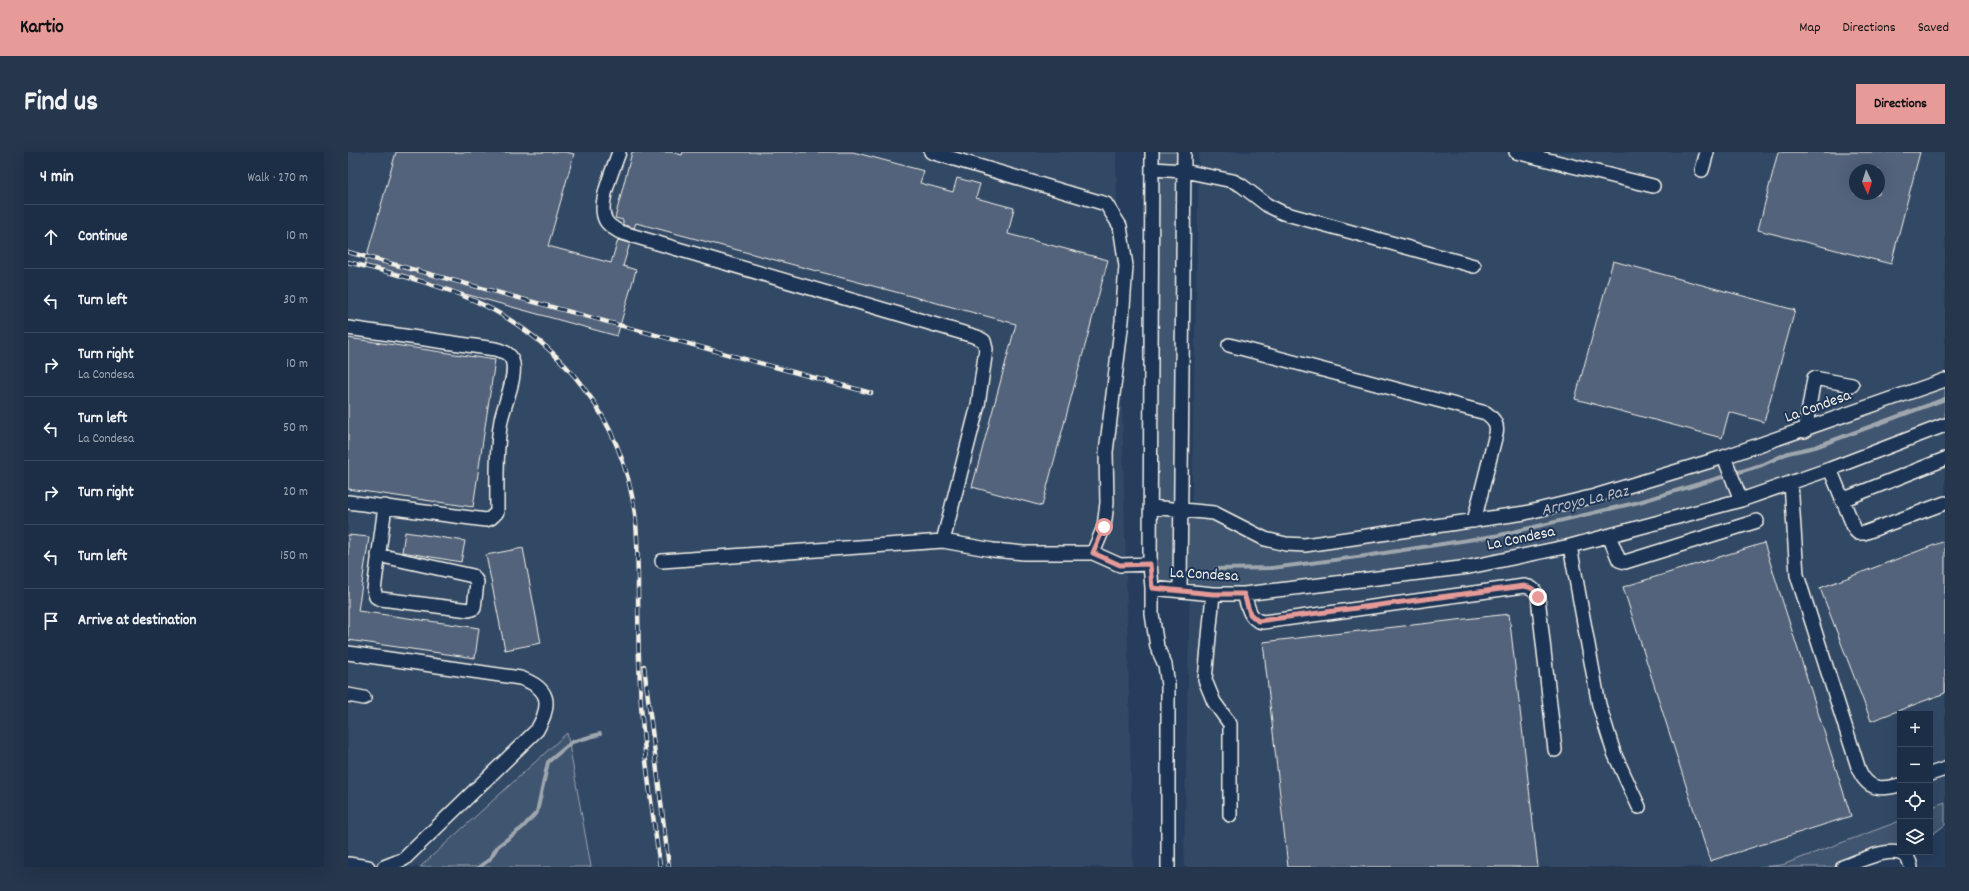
<!DOCTYPE html>
<meta charset="utf-8">
<style>
body{margin:0;font-family:Dekko,sans-serif;background:#25364d;color:#f1f3f6}
.controls{position:absolute;right:12px;bottom:12px;display:grid;overflow:hidden;border-radius:0px;box-shadow:0 4px 16px #0002}
.controls button{width:36px;height:36px;display:grid;place-items:center;padding:0;border:0;border-bottom:1px solid #3a4a5f;background:#1c2e46;color:#f1f3f6;font:20px sans-serif}
.compass{position:absolute;left:1501px;top:12px;width:36px;height:36px;border-radius:50%;background:#1c2e46;box-shadow:0 4px 16px #0002;rotate:176deg}
.stop{position:absolute;width:12px;height:12px;margin:-9px;border:3px solid #e69b98;border-radius:50%;background:#fff}
.stop.end{background:#e69b98;border-color:#fff;box-shadow:0 1px 4px #0008}
.list{margin:0;padding:0;list-style:none}
h2{display:flex;justify-content:space-between;align-items:center;height:52px;margin:0;padding:0 16px;font-size:17px}
h2 small{font-size:13px;font-weight:400;color:#a0a8b3}
.list li{display:grid;grid-template-columns:26px 1fr auto;gap:12px;align-items:center;box-sizing:border-box;height:64px;padding:0 16px;border-top:1px solid #3a4a5f}
.list b{display:block;font-size:15px;white-space:nowrap}
.list p{margin:0;font-size:13px;white-space:nowrap;color:#a0a8b3}
.list em{font-size:13px;font-style:normal;color:#a0a8b3}
.icon{flex:none;width:22px;height:22px;fill:none;stroke:currentColor;stroke-width:2;stroke-linecap:round;stroke-linejoin:round}
.map{position:relative;flex:none;width:1597px;height:715px;overflow:hidden;border-radius:0px}
header{display:flex;align-items:center;gap:24px;box-sizing:border-box;height:56px;padding:0 20px;background:#e69b98;color:#111}
header strong{font-size:19px}
nav{display:flex;gap:22px;margin-inline-start:auto;font-size:14px}
.intro{display:flex;align-items:center;justify-content:space-between;box-sizing:border-box;height:96px;padding:0 24px}
h1{margin:0;font-size:28px}
.button{padding:10px 18px;border-radius:0px;background:#e69b98;color:#111;font-size:14px;font-weight:700}
main{display:flex;gap:24px;padding:0 24px}
aside{flex:1;background:#1c2e46;border-radius:0px;box-shadow:0 4px 16px #0002}
.map>svg:first-child{display:block}
.built{fill:#334966;fill-rule:evenodd}
.green{fill:#40546f;stroke:#9aa2ac}
.lines{fill:none;stroke-linecap:round;stroke-linejoin:round}
.stream{stroke:#9fa7ae;stroke-width:4}
.building{fill:#52647b;stroke:#f4f1e8;fill-rule:evenodd}
.minor-casing{stroke:#f4f1e8;stroke-width:16}
.minor{stroke:#1d3557;stroke-width:13}
.rail-casing{stroke:#f4f1e8;stroke-width:4.5}
.rail{stroke:#1d3557;stroke-width:3;stroke-dasharray:9;stroke-linecap:butt}
.route{stroke:#e69b98;stroke-width:5}
.labels{text-anchor:middle;dominant-baseline:central;stroke-width:4;stroke-linejoin:round;paint-order:stroke}
.street-label{font-size:16px;fill:#f4f1e8;stroke:#1d3557}
.water-label{font-size:17px;font-style:italic;fill:#bcbfc2;stroke:#1d3557}
</style>
<header>
<strong>Kartio</strong>
<nav><a>Map</a><a>Directions</a><a>Saved</a></nav>
</header>
<div class="intro"><h1>Find us</h1><a class="button">Directions</a></div>
<main>
<aside>
<h2>4 min<small>Walk · 270 m</small></h2>
<ul class="list">
<li><svg class="icon" aria-label="ahead" viewBox="0 0 24 24"><path d="M12 20V5M6 11l6-6 6 6"/></svg><div><b>Continue</b></div><em>10 m</em></li>
<li><svg class="icon" aria-label="left" viewBox="0 0 24 24"><path d="M17 20v-9H6M10 6l-5 5 5 5"/></svg><div><b>Turn left</b></div><em>30 m</em></li>
<li><svg class="icon" aria-label="right" viewBox="0 0 24 24"><path d="M7 20v-9h11M14 6l5 5-5 5"/></svg><div><b>Turn right</b><p>La Condesa</p></div><em>10 m</em></li>
<li><svg class="icon" aria-label="left" viewBox="0 0 24 24"><path d="M17 20v-9H6M10 6l-5 5 5 5"/></svg><div><b>Turn left</b><p>La Condesa</p></div><em>50 m</em></li>
<li><svg class="icon" aria-label="right" viewBox="0 0 24 24"><path d="M7 20v-9h11M14 6l5 5-5 5"/></svg><div><b>Turn right</b></div><em>20 m</em></li>
<li><svg class="icon" aria-label="left" viewBox="0 0 24 24"><path d="M17 20v-9H6M10 6l-5 5 5 5"/></svg><div><b>Turn left</b></div><em>150 m</em></li>
<li><svg class="icon" aria-label="arrive" viewBox="0 0 24 24"><path d="M6 21V4h12l-3 4 3 4H6"/></svg><div><b>Arrive at destination</b></div></li>
</ul>
</aside>
<div class="map">
<svg width="1597" height="715" viewBox="0 0 1597 715">
<rect width="100%" height="100%" fill="#263d5d"/>
<filter id="ink" filterUnits="userSpaceOnUse"><feTurbulence type="fractalNoise" baseFrequency=".025" numOctaves="2"/><feDisplacementMap in="SourceGraphic" scale="8" xChannelSelector="R" yChannelSelector="G"/><feConvolveMatrix kernelMatrix="1 2 1 2 8 2 1 2 1" color-interpolation-filters="sRGB"/></filter>
<g filter="url(#ink)">
<path class="built" d="M0,0H768L785,715H243L219,581L72,715H0Z
M851,0H1597V650L1582,656V562H1552V669L1434,713L1411,715H836ZM1507,18H1531V42H1507Z"/>
<path class="green" d="M804,0H836L833,357L938,392L1247,344L1597,228V273L1524,302L1222,394L896,442L804,436Z
M219,581L243,715H72Z
M1597,650V673L1582,684V656Z
M1552,669V700L1495,715H1411L1434,713Z"/>
<g class="lines">
<path class="stream" d="M868,417L924,416L1017,404L1152,383L1291,350L1414,313L1440,301L1467,295L1597,247
M131,715L141,708L150,694L174,676L189,660L200,610L224,590L252,582"/>
</g>
<path class="building" d="M48,0H218L226,2L200,94L263,111L270,88L282,91L275,114L288,118L269,184L16,114Z
M284,0H323L334,3L335,0H505L576,19L572,31L605,40L609,26L632,32L628,46L666,56L660,82L760,108L694,354L624,335L668,172L288,71L286,76L275,73V68L267,66Z
M1430,0H1572L1543,112L1410,78ZM1507,18H1531V42H1507Z
M1265,109L1447,158L1416,270L1381,260L1374,286L1227,247Z
M0,186L147,208L125,355L0,337Z
M57,380L117,389L113,410L54,400Z
M0,383L21,385L10,459L131,476L127,506L0,488Z
M1597,389V541L1523,569L1472,436Z
M1416,391L1503,664L1362,709L1275,435Z
M175,396L193,491L157,498L138,403Z
M1161,462L1190,715H940L915,490Z"/>
<g class="lines">
<g class="minor-casing">
<path id="minor" d="M271,0C266,16 248,53 258,69C261,74 267,77 272,80L629,185L636,189L638,197L630,253L595,389
M583,0L758,52L772,74L778,114L774,169L758,300L759,351L756,375L745,401
M804,0L802,412L804,436L865,442H896L1121,415L1222,394L1393,348L1482,317L1597,273
M1168,0L1305,34
M804,17L836,19L885,29L893,33L919,53L935,61L1126,114
M1354,18L1359,0
M0,176L147,197C154,199 162,201 164,208C170,222 156,253 153,268C148,298 149,329 149,360L143,366L138,368L0,350
M881,193L1138,261C1146,267 1150,272 1148,282L1126,369
M1457,279L1466,226L1504,233
M1376,305L1393,348
M1482,317L1507,378L1510,381H1516L1597,351
M1443,331L1449,423L1511,618C1520,638 1532,638 1552,633
M1494,348L1597,307
M803,355L866,361L917,387L938,392L957,393L1177,361L1247,344L1376,305L1597,228
M1261,384L1271,408L1277,410L1409,369
M1222,394L1251,553L1266,601L1291,655
M30,403L125,424L129,430L126,456L121,458L33,447L28,445L26,438L37,354
M314,409L595,389L645,398L676,401H745L772,413L802,412
M804,436V462L809,495L817,513L820,533V715
M832,438L836,0
M865,442L857,528L866,550L882,572V663
M896,442C900,454 901,468 915,470L1176,434C1183,435 1187,437 1190,445L1207,598
M0,501L172,526C202,536 204,552 189,578L56,707L36,715
M0,543L16,546
M1582,622L1597,617
M0,712L20,715
M1495,715C1512,709 1558,685 1563,715"/>
</g>
<use href="#minor" class="minor"/>
<g class="rail-casing">
<path id="rail" d="M0,100L523,241
M0,110C42,121 85,130 125,148C213,188 274,265 287,362C290,382 289,403 290,424C290,460 290,496 292,531C294,593 304,654 312,715
M296,514L321,715"/>
</g>
<use href="#rail" class="rail"/>
</g>
</g>
<g class="lines" filter="url(#ink)">
<path class="route" d="M756,375L745,401L772,413L802,412L804,436L865,442H896L902,462L910,469L1176,434C1183,435 1187,437 1190,445"/>
</g>
<g class="labels">
<g class="street-label">
<text transform="translate(1470 255) rotate(-20)">La Condesa</text>
<text transform="translate(1173 387) rotate(-12)">La Condesa</text>
<text transform="translate(856 423) rotate(3)">La Condesa</text>
</g>
<g class="water-label">
<text transform="translate(1237 350) rotate(-13)">Arroyo La Paz</text>
</g>
</g>
</svg>
<div class="controls">
<button>+</button>
<button>−</button>
<button><svg class="icon" aria-label="locate" viewBox="0 0 24 24"><circle cx="12" cy="12" r="6"/><path d="M12 2v4M12 18v4M2 12h4M18 12h4"/></svg></button>
<button><svg class="icon" aria-label="layers" viewBox="0 0 24 24"><path d="M12 4l9 5-9 5-9-5zM3 14l9 5 9-5"/></svg></button>
</div>
<svg class="compass" viewBox="-18 -18 36 36"><path d="M0-13l5 13h-10z" fill="#e53935"/><path d="M0 13l5-13h-10z" fill="#a0a8b3"/></svg>
<div class="stop" style="left:756px;top:375px"></div>
<div class="stop end" style="left:1190px;top:445px"></div>
</div>
</main>
